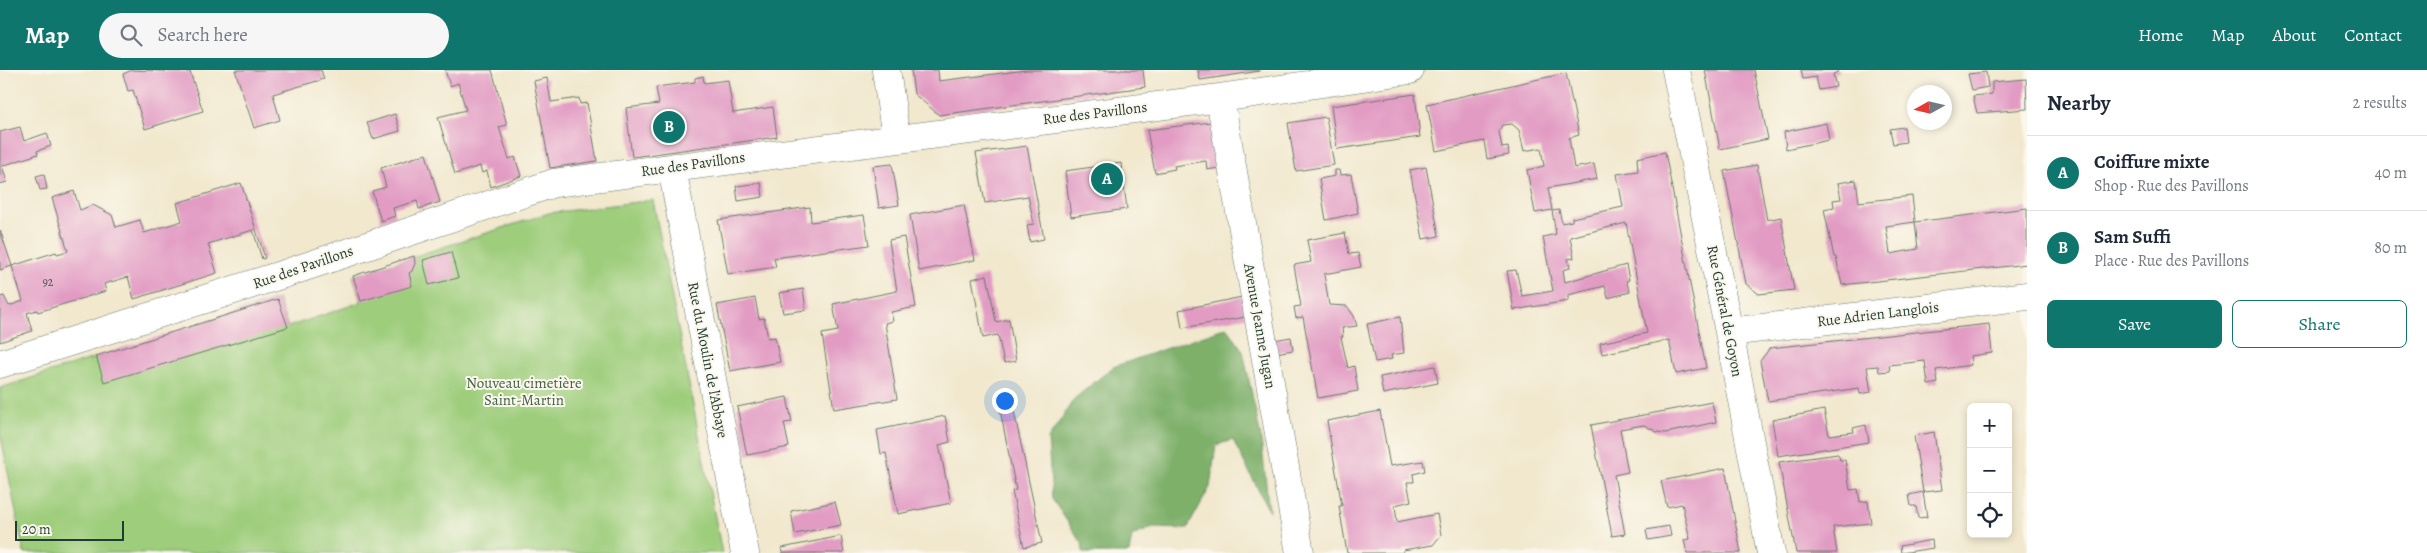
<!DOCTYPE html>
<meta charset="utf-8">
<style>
body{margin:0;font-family:Alegreya,serif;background:#f6f6f7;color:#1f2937}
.controls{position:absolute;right:15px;bottom:15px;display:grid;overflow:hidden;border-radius:8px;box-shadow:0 2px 8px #0003}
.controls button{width:45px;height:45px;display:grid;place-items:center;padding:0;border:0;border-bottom:1px solid #e0e1e3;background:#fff;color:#1f2937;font:25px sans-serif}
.compass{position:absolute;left:1907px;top:15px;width:45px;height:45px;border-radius:50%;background:#fff;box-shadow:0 2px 8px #0003;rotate:262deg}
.scale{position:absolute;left:15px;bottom:12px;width:109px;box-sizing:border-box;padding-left:5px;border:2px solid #1f3d34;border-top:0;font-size:14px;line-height:18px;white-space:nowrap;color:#1f3d34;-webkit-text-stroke:4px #fbf7ec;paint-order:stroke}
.you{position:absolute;left:1004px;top:330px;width:18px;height:18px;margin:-12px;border:4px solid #fff;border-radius:50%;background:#1a73e8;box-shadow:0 0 0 8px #1a73e833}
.badge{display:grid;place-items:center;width:32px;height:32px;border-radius:50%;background:#0f766e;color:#fff;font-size:16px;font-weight:700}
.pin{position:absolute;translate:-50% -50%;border:2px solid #fff;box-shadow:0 1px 5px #0006}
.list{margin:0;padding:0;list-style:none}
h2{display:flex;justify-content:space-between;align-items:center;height:65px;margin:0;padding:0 20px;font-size:21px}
h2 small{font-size:16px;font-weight:400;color:#747a83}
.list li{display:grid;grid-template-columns:32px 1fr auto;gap:15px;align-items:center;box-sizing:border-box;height:75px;padding:0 20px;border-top:1px solid #e0e1e3}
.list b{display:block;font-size:19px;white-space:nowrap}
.list p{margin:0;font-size:16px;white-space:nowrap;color:#747a83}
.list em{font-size:16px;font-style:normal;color:#747a83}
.actions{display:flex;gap:10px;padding:15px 20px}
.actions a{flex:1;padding:11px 0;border:1px solid #0f766e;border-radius:8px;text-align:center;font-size:18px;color:#0f766e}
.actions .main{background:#0f766e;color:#fff}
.icon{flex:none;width:28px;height:28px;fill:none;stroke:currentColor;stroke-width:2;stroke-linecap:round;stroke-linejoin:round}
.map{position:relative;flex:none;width:2027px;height:483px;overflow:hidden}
header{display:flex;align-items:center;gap:30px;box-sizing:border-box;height:70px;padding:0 25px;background:#0f766e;color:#fff}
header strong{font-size:24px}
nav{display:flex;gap:28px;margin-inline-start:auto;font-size:18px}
.search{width:350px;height:45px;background:#f6f6f7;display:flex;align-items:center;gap:12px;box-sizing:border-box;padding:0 18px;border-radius:28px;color:#747a83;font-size:19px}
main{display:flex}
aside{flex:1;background:#fff}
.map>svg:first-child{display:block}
.green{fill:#9ecd7b;stroke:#5e8558}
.forest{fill:#7eb06b;stroke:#4e7650}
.building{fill:#e29cc4}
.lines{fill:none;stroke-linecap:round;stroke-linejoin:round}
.minor-casing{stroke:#68796a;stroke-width:29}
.minor{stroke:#fff;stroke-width:28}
.labels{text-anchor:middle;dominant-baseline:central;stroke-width:4;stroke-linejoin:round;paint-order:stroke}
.number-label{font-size:12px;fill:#505558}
.street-label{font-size:15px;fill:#1f3d34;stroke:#fbf7ec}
.park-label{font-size:15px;fill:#3f6146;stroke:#fbf7ec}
</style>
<header>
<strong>Map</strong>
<div class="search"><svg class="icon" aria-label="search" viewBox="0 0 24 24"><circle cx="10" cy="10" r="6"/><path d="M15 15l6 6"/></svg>Search here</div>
<nav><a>Home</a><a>Map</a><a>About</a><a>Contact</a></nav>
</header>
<main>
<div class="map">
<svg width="2027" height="483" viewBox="0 0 2027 483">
<rect width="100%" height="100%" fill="#fbf7ec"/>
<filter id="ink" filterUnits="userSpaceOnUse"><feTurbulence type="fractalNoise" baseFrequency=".02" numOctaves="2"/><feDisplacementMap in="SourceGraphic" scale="10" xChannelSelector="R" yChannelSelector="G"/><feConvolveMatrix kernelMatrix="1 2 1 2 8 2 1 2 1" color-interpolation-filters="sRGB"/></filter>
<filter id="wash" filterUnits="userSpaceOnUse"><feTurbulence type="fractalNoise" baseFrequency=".0096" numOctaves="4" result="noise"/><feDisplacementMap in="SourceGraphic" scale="20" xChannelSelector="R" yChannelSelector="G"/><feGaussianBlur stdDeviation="1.12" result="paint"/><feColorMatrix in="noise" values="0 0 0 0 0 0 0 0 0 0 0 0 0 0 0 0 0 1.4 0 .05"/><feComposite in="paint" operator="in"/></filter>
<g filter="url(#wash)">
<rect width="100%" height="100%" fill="#f1e8ce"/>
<path class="green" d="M653,130L722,483H24L0,362V318L278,229L288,257L361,232L353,206L549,143Z"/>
<path class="forest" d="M1227,257L1243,281L1261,368L1269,441L1233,370L1216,375L1210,417L1187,459L1152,458L1132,466L1129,483H1083L1082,473L1052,429L1048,369L1074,329L1113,297Z"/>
<g id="blocks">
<path class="building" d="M132,0L190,2L203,41L145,59L133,20L128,21L123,4Z
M235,0H321L324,9L273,24L280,50L254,58Z
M445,0H492L507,55L499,57L509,89L515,87L521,106L491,117L487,101L482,103L480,96L455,104L438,47L466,40L458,13L450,16Z
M911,0H938L939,11L1026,0H1143L1145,17L939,45L914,24Z
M1198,0H1260V1L1200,10Z
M1705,0H1754L1768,69L1720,79Z
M1801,0H1838V2L1833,4L1836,17L1819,20L1816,7L1803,9Z
M1986,2L1988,17L1972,20L1968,4Z
M1566,3L1579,65L1569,68L1574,98L1594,94L1597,109L1548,118L1552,140L1535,143L1527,100L1544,96L1541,78L1524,81L1519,60L1512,54L1502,55L1499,62L1502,78L1508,77L1509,85L1487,89L1484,71L1436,81L1427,34Z
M703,6L704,13L728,10L733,43L773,37L777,67L632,87L626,38L659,34L656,17L695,12V8Z
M547,8L551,32L579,28L580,34L587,33L597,91L550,98L534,11Z
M2026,9L2027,39L1977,43L1973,26L1992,24V12Z
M1415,24L1420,67L1337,79L1331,36Z
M395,44L400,61L373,69L367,53Z
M1326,47L1334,95L1296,101L1288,53Z
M1211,52L1219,98L1207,100L1206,91L1174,96L1175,99L1155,103L1147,60Z
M1826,53L1829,70L1786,79L1784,62Z
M20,57L24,71L47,63L51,76L37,81L38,84L2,96L7,112L0,114V62Z
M1904,57L1906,72L1893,74L1890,59Z
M1027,76L1044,169L1030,172L1027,155L1034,154L1028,126L985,133L976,83Z
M1665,82L1706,298L1676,304L1669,270L1602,284L1600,273L1647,263L1626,153L1570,167L1574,188L1568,189L1570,198L1563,200L1565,212L1626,195L1629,210L1626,211L1630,222L1608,228L1605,216L1568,225V231L1514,240L1507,201L1516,200L1522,226L1553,221L1543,167L1556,164L1552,141L1559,140L1562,153L1572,151V148L1623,137L1617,104L1638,101L1637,88Z
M426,84L440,132L419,139L417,131L393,138L395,146L381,151L372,121L386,117L381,98Z
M1121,93L1127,139L1071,147L1065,101Z
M892,94L899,135L879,138L873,96Z
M1757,95L1767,150L1781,147L1794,220L1759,224L1746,214L1724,101Z
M1426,97L1439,166L1423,169L1410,100Z
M1335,100H1339L1340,105L1351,104L1358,143L1326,150L1319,109L1335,106Z
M44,104L47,119L40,120L36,106Z
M1856,110L1859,132L1912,126L1915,152L1886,156L1890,184L1918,179L1915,152L2027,138V194L1842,215L1836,187H1834L1824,139L1834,137L1833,130L1841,129L1838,113Z
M241,113L265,188L262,189L253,160L208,174L217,203L134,229L128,207L104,214L106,221L38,242L37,240L27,243L32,261L0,272V227L4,226L9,236L23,231L12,196L56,182L57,184L68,181L52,128L74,121L80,140L93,135L112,145L116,157L140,150L144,163L182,151L177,133Z
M761,113L763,127L738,131L736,116Z
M964,135L975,190L919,201L910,145Z
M810,137L811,152L864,145L869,175L774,188L776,197L728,204L718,150Z
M0,160L12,196L0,200Z
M1345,163L1349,184L1358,183L1361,197L1324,204L1329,235L1347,236L1354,246L1357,256L1342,258L1343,267H1341L1348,298L1354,296L1358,321L1318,328L1303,247L1296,248L1294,237L1301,236L1294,195L1311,192L1307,170Z
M904,167L916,237L891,242L893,251L885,253L897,329L834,339L822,264L838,261L833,234L897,221L889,170Z
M451,182L458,208L429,215L423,190Z
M414,186L415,193L412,201L409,203L412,216L361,231L353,206Z
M987,205L996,252L1009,249L1016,291L1004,293L998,265L983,268L972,209Z
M803,219L806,240L783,243L779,223Z
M1242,227L1246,247L1182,258L1179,240Z
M755,228L759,249L764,248L768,268L775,267L780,292L730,301L717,235Z
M278,229L288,257L104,312L96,286Z
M1400,247L1404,283L1391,285L1392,289L1375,292L1367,254Z
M1989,254L1992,283L1970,286L1971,295L1936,300L1938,313L1928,315L1925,291L1889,295L1890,301L1879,302L1878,296L1867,297L1871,322L1860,324L1859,318L1768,331L1760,291L1770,278Z
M1291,267L1293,280L1276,283L1274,270Z
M1435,296L1438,313L1383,324L1380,307Z
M787,327L792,352L784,353L789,377L747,385L737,337Z
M1012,332L1042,473L1024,477L1012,421L1016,420L999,335Z
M1712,332L1716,352L1666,363L1657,362L1644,355L1620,359L1628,402L1614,405L1625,464L1612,466L1591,355Z
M1824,340L1829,365L1854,362L1853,358L1866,355L1869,372L1778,386L1772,350Z
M1380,341L1390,396L1423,391L1425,401L1413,404L1414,412H1407L1411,431L1395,435L1397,452L1437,444L1441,465L1433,475L1403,480V483H1347L1339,436H1342L1327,351Z
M945,346L950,372L939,375L951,433L898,444L886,383L881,384L877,360Z
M1934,362L1942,420L1923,422L1914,366Z
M1838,384L1840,390H1845L1850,420L1858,419L1860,432L1868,431L1871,453L1833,457L1837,483H1796L1779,392Z
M1725,398L1741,483H1687L1684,470L1690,469L1682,434L1667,437L1661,411Z
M1923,422L1927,447L1918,448L1916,436H1911L1909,425Z
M835,432L841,455L795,464L791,441Z
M1669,456L1671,466L1648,470L1646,460Z
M841,466L844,483H783L782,478Z
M1932,470L1933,478L1901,483L1900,476Z"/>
</g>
</g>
<g filter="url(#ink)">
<use href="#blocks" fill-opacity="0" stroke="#68796a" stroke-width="1"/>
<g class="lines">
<g class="minor-casing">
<path id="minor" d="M886,0L896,68
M1676,0L1729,262L1771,483
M1220,28L1300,483
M675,97L674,109L745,483
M1729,262L2027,226
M0,294L284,204L554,113L1220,28L1410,0"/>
</g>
<use href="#minor" class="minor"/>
</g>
</g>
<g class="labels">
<g class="number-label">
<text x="48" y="212">92</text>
</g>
<g class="street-label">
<text transform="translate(1095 43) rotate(-7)">Rue des Pavillons</text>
<text transform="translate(693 94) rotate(-8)">Rue des Pavillons</text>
<text transform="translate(303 197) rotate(-19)">Rue des Pavillons</text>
<text transform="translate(1725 241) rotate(79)">Rue Général de Goyon</text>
<text transform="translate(1878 244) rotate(-7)">Rue Adrien Langlois</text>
<text transform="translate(1260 256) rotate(80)">Avenue Jeanne Jugan</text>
<text transform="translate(708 290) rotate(79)">Rue du Moulin de l'Abbaye</text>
</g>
<g class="park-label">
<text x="524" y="313">Nouveau cimetière<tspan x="524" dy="17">Saint-Martin</tspan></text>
</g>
</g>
</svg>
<div class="controls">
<button>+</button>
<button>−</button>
<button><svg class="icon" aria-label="locate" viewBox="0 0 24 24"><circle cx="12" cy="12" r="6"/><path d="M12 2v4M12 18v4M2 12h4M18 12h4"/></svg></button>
</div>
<svg class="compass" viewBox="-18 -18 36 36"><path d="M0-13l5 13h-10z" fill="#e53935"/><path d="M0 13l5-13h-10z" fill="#747a83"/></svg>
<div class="scale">20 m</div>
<div class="you"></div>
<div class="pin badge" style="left:1107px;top:109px">A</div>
<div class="pin badge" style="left:669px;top:57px">B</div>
</div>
<aside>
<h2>Nearby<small>2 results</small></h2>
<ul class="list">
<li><span class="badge">A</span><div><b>Coiffure mixte</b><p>Shop · Rue des Pavillons</p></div><em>40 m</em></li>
<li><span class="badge">B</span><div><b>Sam Suffi</b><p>Place · Rue des Pavillons</p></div><em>80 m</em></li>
</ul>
<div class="actions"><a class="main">Save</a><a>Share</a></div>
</aside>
</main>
